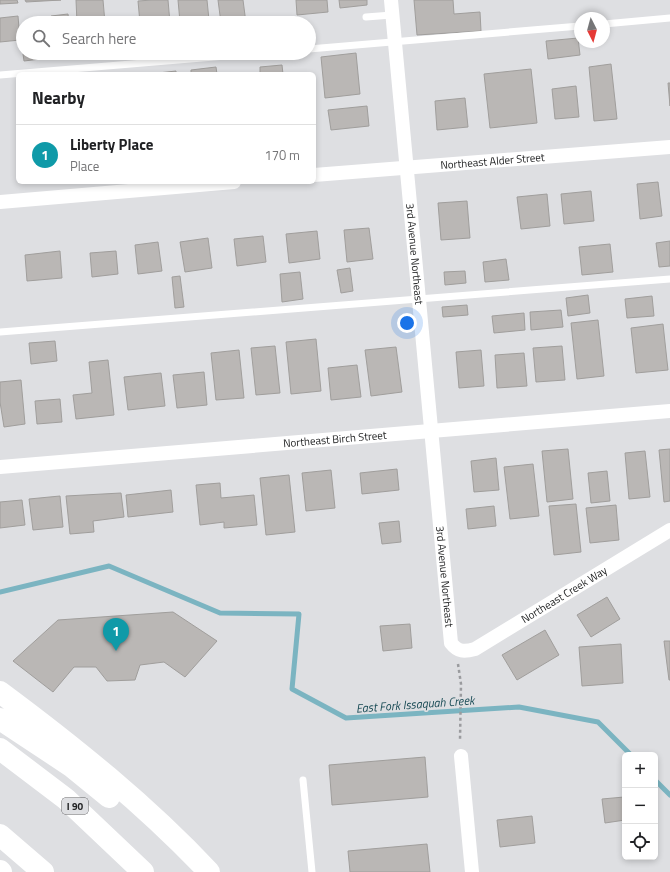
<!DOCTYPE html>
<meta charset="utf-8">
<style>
body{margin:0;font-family:"Titillium Web",sans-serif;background:#f2f2f2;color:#202124}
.controls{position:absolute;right:12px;bottom:12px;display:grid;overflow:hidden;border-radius:6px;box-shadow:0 2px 6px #0003}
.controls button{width:36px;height:36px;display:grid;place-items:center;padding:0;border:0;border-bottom:1px solid #e0e0e0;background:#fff;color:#202124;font:20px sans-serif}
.compass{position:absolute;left:574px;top:12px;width:36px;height:36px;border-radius:50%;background:#fff;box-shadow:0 2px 6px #0003;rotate:174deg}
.you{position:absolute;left:407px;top:323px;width:14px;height:14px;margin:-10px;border:3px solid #fff;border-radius:50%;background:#1a73e8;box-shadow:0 0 0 6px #1a73e833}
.badge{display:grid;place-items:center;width:26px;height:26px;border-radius:50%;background:#0b8043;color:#fff;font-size:13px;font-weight:700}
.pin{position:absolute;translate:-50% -33px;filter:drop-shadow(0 1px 2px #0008)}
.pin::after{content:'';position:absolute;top:21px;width:14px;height:12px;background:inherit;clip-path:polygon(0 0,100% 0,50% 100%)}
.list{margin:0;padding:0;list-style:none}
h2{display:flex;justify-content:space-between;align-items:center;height:52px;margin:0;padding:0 16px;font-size:17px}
h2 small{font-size:13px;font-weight:400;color:#757577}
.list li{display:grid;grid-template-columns:26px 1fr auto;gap:12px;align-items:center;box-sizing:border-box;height:60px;padding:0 16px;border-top:1px solid #e0e0e0}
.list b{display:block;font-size:15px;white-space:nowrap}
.list p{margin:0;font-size:13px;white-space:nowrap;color:#757577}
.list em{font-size:13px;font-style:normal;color:#757577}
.icon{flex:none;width:22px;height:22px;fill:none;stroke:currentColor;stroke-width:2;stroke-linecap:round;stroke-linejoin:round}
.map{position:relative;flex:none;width:670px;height:872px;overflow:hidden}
.search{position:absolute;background:#fff;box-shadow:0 2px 6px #0003;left:16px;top:16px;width:300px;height:44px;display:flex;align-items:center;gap:10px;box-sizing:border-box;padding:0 14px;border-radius:22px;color:#757577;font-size:15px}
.panel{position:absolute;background:#fff;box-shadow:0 2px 6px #0003;left:16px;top:72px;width:300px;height:112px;border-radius:6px}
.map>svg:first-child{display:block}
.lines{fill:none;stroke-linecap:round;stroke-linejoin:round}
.stream{stroke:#7bb4c1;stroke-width:5}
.building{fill:#bab7b5;stroke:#a09e9c}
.path{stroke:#9a9b9e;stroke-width:2.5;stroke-dasharray:3 3;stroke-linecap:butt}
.service{stroke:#fff;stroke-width:7}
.minor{stroke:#fff;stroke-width:14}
.motorway{stroke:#fff;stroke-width:22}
.labels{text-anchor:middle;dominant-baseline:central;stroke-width:3.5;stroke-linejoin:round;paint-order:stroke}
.shield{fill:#dedfe2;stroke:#5a5b5d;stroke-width:1}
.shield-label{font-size:10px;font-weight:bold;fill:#222324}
.street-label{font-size:11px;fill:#222324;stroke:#dedfe2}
.water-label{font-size:12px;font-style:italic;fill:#194b55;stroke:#dedfe2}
</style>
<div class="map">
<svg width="670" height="872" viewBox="0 0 670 872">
<rect width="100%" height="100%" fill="#dedfe2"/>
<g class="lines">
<path class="stream" d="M0,592L109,566L220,613L299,614L292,689L346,718L519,707L598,722L631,755
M655,780L670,795"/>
</g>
<path class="building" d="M0,0H17L18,3L0,4Z
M25,0H61L26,2Z
M76,0H103L105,23H77Z
M152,0H168L170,23H140L138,1Z
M178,0H207L209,20L180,22Z
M218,0H243L246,23H221Z
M296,0H327L328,12L297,15Z
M339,0H367V5L340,8Z
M414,0H453L454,14L480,12L481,31L417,35Z
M68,14L69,23H52L51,16Z
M18,16L20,40L0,42V18Z
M578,38L580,55L548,59L546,41Z
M22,47L23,53H40V59L24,61Z
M356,53L360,94L325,98L321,57Z
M611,64L617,119L594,121L589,67Z
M282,65L283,74H260V67Z
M216,67L217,74H191V70Z
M531,69L537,123L490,128L484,74Z
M176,71V74H149Z
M668,83H670V106Z
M576,86L579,117L555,119L552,89Z
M465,98L468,127L437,130L435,101Z
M367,106L369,126L331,130L328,110Z
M658,182L662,216L640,219L637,184Z
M591,191L594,221L564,224L561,194Z
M547,194L550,226L521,229L517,197Z
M467,201L470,238L441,240L438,203Z
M369,228L373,259L347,262L344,230Z
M317,231L320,259L289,263L286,234Z
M263,236L266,262L237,266L234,239Z
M208,238L212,268L185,272L180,242Z
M670,241V266L659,267L656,243Z
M158,242L162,271L138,274L135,245Z
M610,244L613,272L582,275L579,247Z
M60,251L62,278L27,281L25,255Z
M116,251L118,274L92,277L90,253Z
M506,259L509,280L485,282L483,262Z
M350,268L353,291L341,293L337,270Z
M465,271L466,283L445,285L444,272Z
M300,272L303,299L282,302L280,274Z
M180,276L184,307L175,308L172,277Z
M588,295L590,313L568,316L566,298Z
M652,296L654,316L627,318L625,299Z
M467,305L468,315L443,317L442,307Z
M561,310L563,327L531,330L530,312Z
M524,313L525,330L494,333L492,316Z
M598,320L604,376L577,379L571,323Z
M663,324L668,370L636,373L631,328Z
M316,339L321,391L291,394L286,342Z
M55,341L57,361L31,364L29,343Z
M275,346L280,393L256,395L251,348Z
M562,346L565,380L536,382L533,348Z
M396,347L402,392L371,396L365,350Z
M239,350L244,398L216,400L211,353Z
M481,350L484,386L459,388L456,352Z
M524,353L527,386L497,388L495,355Z
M108,360L114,415L76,419L73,395L92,393L89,362Z
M357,365L361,397L331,400L328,368Z
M204,372L207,405L177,408L173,375Z
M161,373L165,406L128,410L124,377Z
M21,380L25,424L4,427L0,402V382Z
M60,399L62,422L37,424L35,401Z
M568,449L573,499L547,502L542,451Z
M670,449V501L664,502L659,450Z
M645,451L650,497L629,499L625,453Z
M496,458L499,490L474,492L471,461Z
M533,464L539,516L510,519L504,467Z
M397,469L399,490L362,494L360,473Z
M331,470L335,508L306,511L302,473Z
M607,471L610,501L591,503L588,473Z
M289,475L295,532L266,535L260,478Z
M220,483L221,498L254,495L257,525L224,528V522L200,525L196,485Z
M171,490L173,512L128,517L126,495Z
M121,493L124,517L93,521L94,532L70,534L66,496Z
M60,496L63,527L33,530L29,499Z
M22,500L25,525L0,528V502Z
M576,504L581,552L554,555L549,506Z
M616,505L619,540L590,543L586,508Z
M494,506L496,526L468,529L466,509Z
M399,521L401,542L382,544L379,523Z
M607,597L620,619L591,637L577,615Z
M173,612L217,641L185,677L164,662L140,665L135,680L107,681L96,667H74L53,692L13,661L58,620Z
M410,624L412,648L383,651L380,626Z
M545,630L559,655L517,680L502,655Z
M664,641H670V680H669Z
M621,644L623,683L582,686L579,647Z
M425,757L428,797L332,805L329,765Z
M624,797L625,820L605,823L602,799Z
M532,816L535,843L500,847L497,820Z
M427,844L430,872H350L348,851Z"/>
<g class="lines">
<path class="path" d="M458,664L461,684L460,741"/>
<path class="service" d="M366,17L392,15
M604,24L670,18
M309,49L580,26
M0,75L262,53
M0,332L670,279
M303,780L312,872"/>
<g class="minor">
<path id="s1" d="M391,0L451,643C458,652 464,652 475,649L670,530"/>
<path id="s2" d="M314,175L670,147"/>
<path d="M0,202L234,182"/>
<path id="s3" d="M0,467L670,411"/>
<path d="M461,756L472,872"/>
</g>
<path class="motorway" d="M0,692C74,747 146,805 209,872
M0,719L71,766L109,797
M0,749L66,799L143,872
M0,835L43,872
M0,871L1,872"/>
</g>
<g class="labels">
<rect class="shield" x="62" y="798" width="26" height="16" rx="3"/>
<g class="shield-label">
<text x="75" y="806">I 90</text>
</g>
<g class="street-label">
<text stroke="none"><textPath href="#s2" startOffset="179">Northeast Alder Street</textPath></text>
<text stroke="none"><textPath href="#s1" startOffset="255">3rd Avenue Northeast</textPath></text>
<text stroke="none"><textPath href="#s3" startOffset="336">Northeast Birch Street</textPath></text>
<text stroke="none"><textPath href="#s1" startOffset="579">3rd Avenue Northeast</textPath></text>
<text stroke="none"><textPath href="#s1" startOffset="777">Northeast Creek Way</textPath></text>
</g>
<g class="water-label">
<text transform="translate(415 704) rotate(-4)">East Fork Issaquah Creek</text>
</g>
</g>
</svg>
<div class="controls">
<button>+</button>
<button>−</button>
<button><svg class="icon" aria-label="locate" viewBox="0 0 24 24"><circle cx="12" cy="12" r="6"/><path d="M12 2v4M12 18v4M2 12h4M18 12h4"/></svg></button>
</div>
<svg class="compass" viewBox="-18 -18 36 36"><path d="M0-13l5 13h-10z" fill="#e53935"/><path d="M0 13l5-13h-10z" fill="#757577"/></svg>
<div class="you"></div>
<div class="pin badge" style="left:116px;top:651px;background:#0f9aa8">1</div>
<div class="search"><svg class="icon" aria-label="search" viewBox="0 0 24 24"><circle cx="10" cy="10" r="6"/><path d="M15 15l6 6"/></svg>Search here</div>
<section class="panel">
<h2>Nearby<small></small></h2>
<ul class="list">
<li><span class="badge" style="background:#0f9aa8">1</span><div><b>Liberty Place</b><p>Place</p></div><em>170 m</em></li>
</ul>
</section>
</div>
